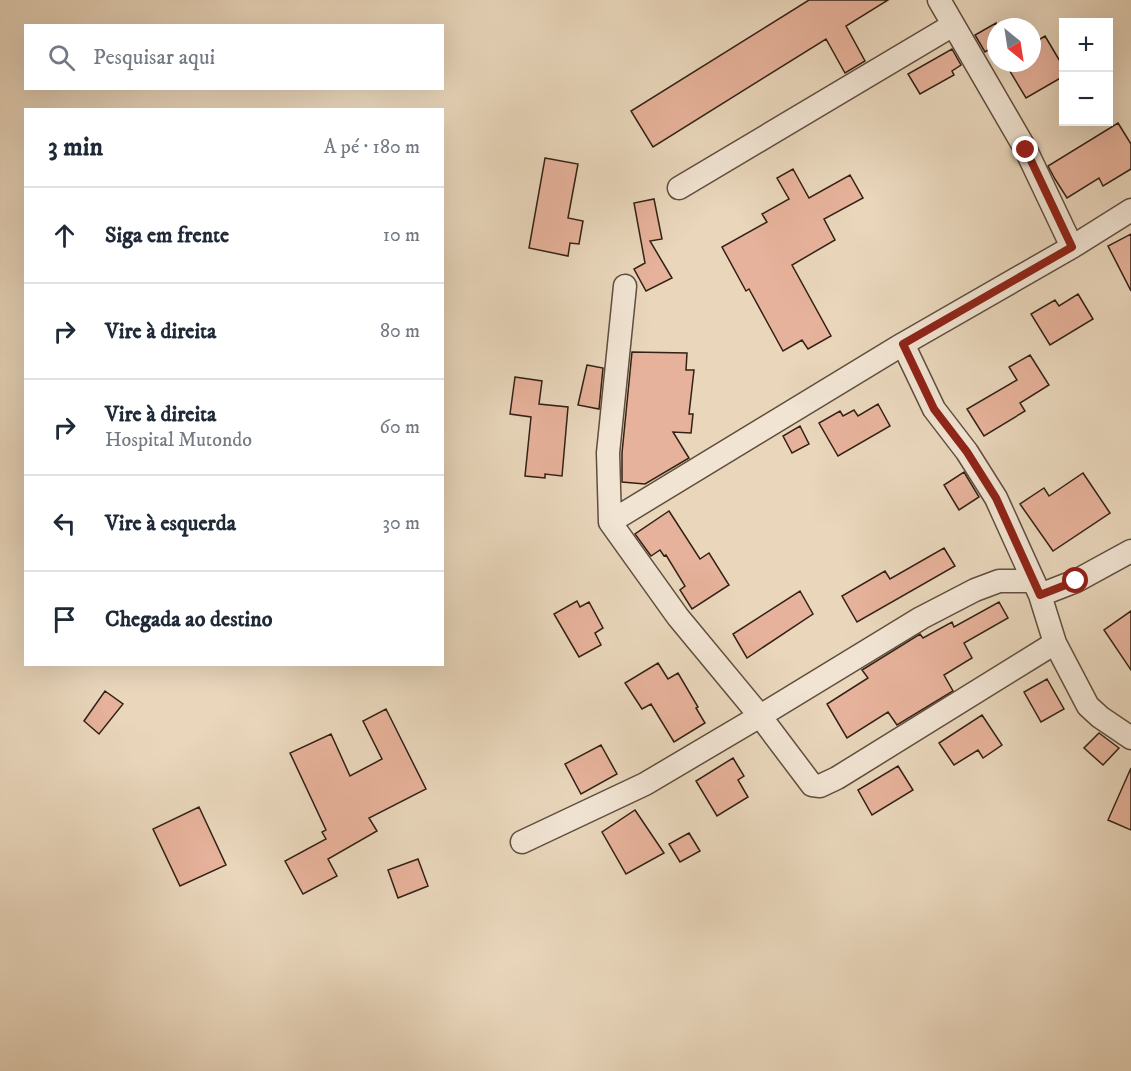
<!DOCTYPE html>
<html lang="pt">
<meta charset="utf-8">
<style>
body{margin:0;font-family:"IM FELL DW Pica",serif;background:#f6f6f7;color:#1f2937}
.controls{position:absolute;right:18px;top:18px;display:grid;overflow:hidden;border-radius:0px;box-shadow:0 6px 24px #0002}
.controls button{width:54px;height:54px;display:grid;place-items:center;padding:0;border:0;border-bottom:2px solid #e0e1e3;background:#fff;color:#1f2937;font:30px sans-serif}
.compass{position:absolute;left:987px;top:18px;width:54px;height:54px;border-radius:50%;background:#fff;box-shadow:0 6px 24px #0002;rotate:150deg}
.stop{position:absolute;width:18px;height:18px;margin:-14px;border:4px solid #8f2418;border-radius:50%;background:#fff}
.stop.end{background:#8f2418;border-color:#fff;box-shadow:0 2px 6px #0008}
.list{margin:0;padding:0;list-style:none}
h2{display:flex;justify-content:space-between;align-items:center;height:78px;margin:0;padding:0 24px;font-size:26px}
h2 small{font-size:20px;font-weight:400;color:#747a83}
.list li{display:grid;grid-template-columns:39px 1fr auto;gap:18px;align-items:center;box-sizing:border-box;height:96px;padding:0 24px;border-top:2px solid #e0e1e3}
.list b{display:block;font-size:22px;white-space:nowrap}
.list p{margin:0;font-size:20px;white-space:nowrap;color:#747a83}
.list em{font-size:20px;font-style:normal;color:#747a83}
.icon{flex:none;width:33px;height:33px;fill:none;stroke:currentColor;stroke-width:2;stroke-linecap:round;stroke-linejoin:round}
.map{position:relative;flex:none;width:1131px;height:1071px;overflow:hidden}
.search{position:absolute;background:#fff;box-shadow:0 6px 24px #0002;left:24px;top:24px;width:420px;height:66px;display:flex;align-items:center;gap:15px;box-sizing:border-box;padding:0 21px;border-radius:0px;color:#747a83;font-size:22px}
.panel{position:absolute;background:#fff;box-shadow:0 6px 24px #0002;left:24px;top:108px;width:420px;height:558px;border-radius:0px}
.map>svg:first-child{display:block}
.building{fill:#e7b29b;stroke:#322114;stroke-width:1.5}
.lines{fill:none;stroke-linecap:round;stroke-linejoin:round}
.street-casing{stroke:#604e3e;stroke-width:25}
.street{stroke:#f1e4d3;stroke-width:22}
.route{stroke:#8f2418;stroke-width:8}
</style>
<div class="map">
<svg width="1131" height="1071" viewBox="0 0 1131 1071">
<rect width="100%" height="100%" fill="#e9d6bb"/>
<filter id="stains"><feTurbulence type="fractalNoise" baseFrequency=".00333" numOctaves="4"/><feColorMatrix values="0 0 0 0 .2 0 0 0 0 .09 0 0 0 0 .02 0 0 0 .5 -.17"/></filter>
<radialGradient id="worn" r=".72"><stop offset=".6" stop-color="#630" stop-opacity="0"/><stop offset="1" stop-color="#630" stop-opacity=".3"/></radialGradient>
<path class="building" d="M809,0H888L846,26L865,61L845,73L826,39L653,147L631,111Z
M996,23V45L985,52L975,35Z
M1045,36L1064,68V76L1026,98L1005,63H1032V44Z
M952,49L961,65L952,71L954,75L920,94L908,74Z
M1118,123L1131,144V169L1103,186L1099,178L1067,198L1055,179L1048,166Z
M545,158L578,164L568,218L583,221L579,244L570,243L568,256L529,248Z
M793,169L809,198L850,175L863,198L824,219L835,240L792,265L831,336L808,349L802,340L783,351L749,289L746,291L722,247L767,222L762,214L789,199L777,178Z
M654,199L662,239L650,241L672,278L646,291L634,269L645,263L634,203Z
M1131,234V291L1108,246Z
M1078,294L1093,319L1050,345L1031,314L1055,300L1059,306Z
M632,352L687,353L686,370H694L689,414H693L691,433L673,432L689,458L645,484L622,482V453Z
M1030,355L1049,385L1020,403L1025,411L984,436L967,409L1017,380L1009,367Z
M587,365L603,368L599,409L578,405Z
M515,377L542,381L539,404L568,407L562,476L545,474V478L525,476L531,417L510,414Z
M878,404L890,426L838,456L819,423L840,411L843,416L854,410L858,416Z
M800,426L809,444L792,453L783,436Z
M964,472L979,497L959,510L944,485Z
M1083,473L1110,513L1053,551L1020,504L1044,488L1049,496Z
M669,511L700,559L709,553L729,585L692,609L680,590L685,586L666,555L664,556L660,550L651,556L635,534Z
M944,548L955,566L857,622L842,596L885,571L890,579Z
M800,591L813,614L747,658L733,634Z
M577,601L580,607L589,602L603,628L595,633L601,645L579,657L554,614Z
M999,602L1008,618L964,643L972,658L944,675L953,691L897,725L888,712L847,738L827,704L868,678L862,670L920,634L923,638L952,622L954,627Z
M1131,611V670L1104,630Z
M658,663L668,679L678,673L698,707L696,708L705,723L674,742L651,704L642,709L625,683Z
M1047,679L1064,709L1041,722L1024,692Z
M105,691L123,704L99,734L84,721Z
M386,709L426,789L369,818L377,831L328,859L337,876L303,894L285,861L326,839L322,832L326,830L290,753L331,734L350,776L382,759L363,721Z
M982,715L1002,745L983,758L978,750L954,765L939,743Z
M1099,733L1119,748L1103,765L1084,748Z
M601,745L617,774L581,794L565,764Z
M733,758L744,776L738,780L748,797L717,816L696,781Z
M898,766L913,790L872,815L858,790Z
M1131,768V830L1108,820Z
M199,807L226,865L180,886L153,829Z
M635,810L664,853L626,874L602,832Z
M689,833L700,851L680,862L669,844Z
M418,859L428,886L398,898L388,870Z"/>
<g class="lines">
<g class="street-casing">
<path id="street" d="M939,0L1026,150L1072,247
M679,188L953,25
M625,286L608,453L610,522L678,617L760,716L921,618L975,590L999,581H1033
M903,344L934,409L967,452L996,498L1040,595L1055,643L1088,706L1100,717L1131,738
M610,522L903,344L1072,247L1131,210
M1040,595L1076,581L1131,551
M522,842L645,784L760,716L812,785L820,786L837,778L1055,643"/>
</g>
<use href="#street" class="street"/>
</g>
<g class="lines">
<path class="route" d="M1026,150L1072,247L903,344L934,409L967,452L996,498L1040,595L1076,581"/>
</g>
<rect width="100%" height="100%" filter="url(#stains)"/>
<rect width="100%" height="100%" fill="url(#worn)"/>
</svg>
<div class="controls">
<button>+</button>
<button>−</button>
</div>
<svg class="compass" viewBox="-18 -18 36 36"><path d="M0-13l5 13h-10z" fill="#e53935"/><path d="M0 13l5-13h-10z" fill="#747a83"/></svg>
<div class="stop" style="left:1076px;top:581px"></div>
<div class="stop end" style="left:1026px;top:150px"></div>
<div class="search"><svg class="icon" aria-label="search" viewBox="0 0 24 24"><circle cx="10" cy="10" r="6"/><path d="M15 15l6 6"/></svg>Pesquisar aqui</div>
<section class="panel">
<h2>3 min<small>A pé · 180 m</small></h2>
<ul class="list">
<li><svg class="icon" aria-label="ahead" viewBox="0 0 24 24"><path d="M12 20V5M6 11l6-6 6 6"/></svg><div><b>Siga em frente</b></div><em>10 m</em></li>
<li><svg class="icon" aria-label="right" viewBox="0 0 24 24"><path d="M7 20v-9h11M14 6l5 5-5 5"/></svg><div><b>Vire à direita</b></div><em>80 m</em></li>
<li><svg class="icon" aria-label="right" viewBox="0 0 24 24"><path d="M7 20v-9h11M14 6l5 5-5 5"/></svg><div><b>Vire à direita</b><p>Hospital Mutondo</p></div><em>60 m</em></li>
<li><svg class="icon" aria-label="left" viewBox="0 0 24 24"><path d="M17 20v-9H6M10 6l-5 5 5 5"/></svg><div><b>Vire à esquerda</b></div><em>30 m</em></li>
<li><svg class="icon" aria-label="arrive" viewBox="0 0 24 24"><path d="M6 21V4h12l-3 4 3 4H6"/></svg><div><b>Chegada ao destino</b></div></li>
</ul>
</section>
</div>
